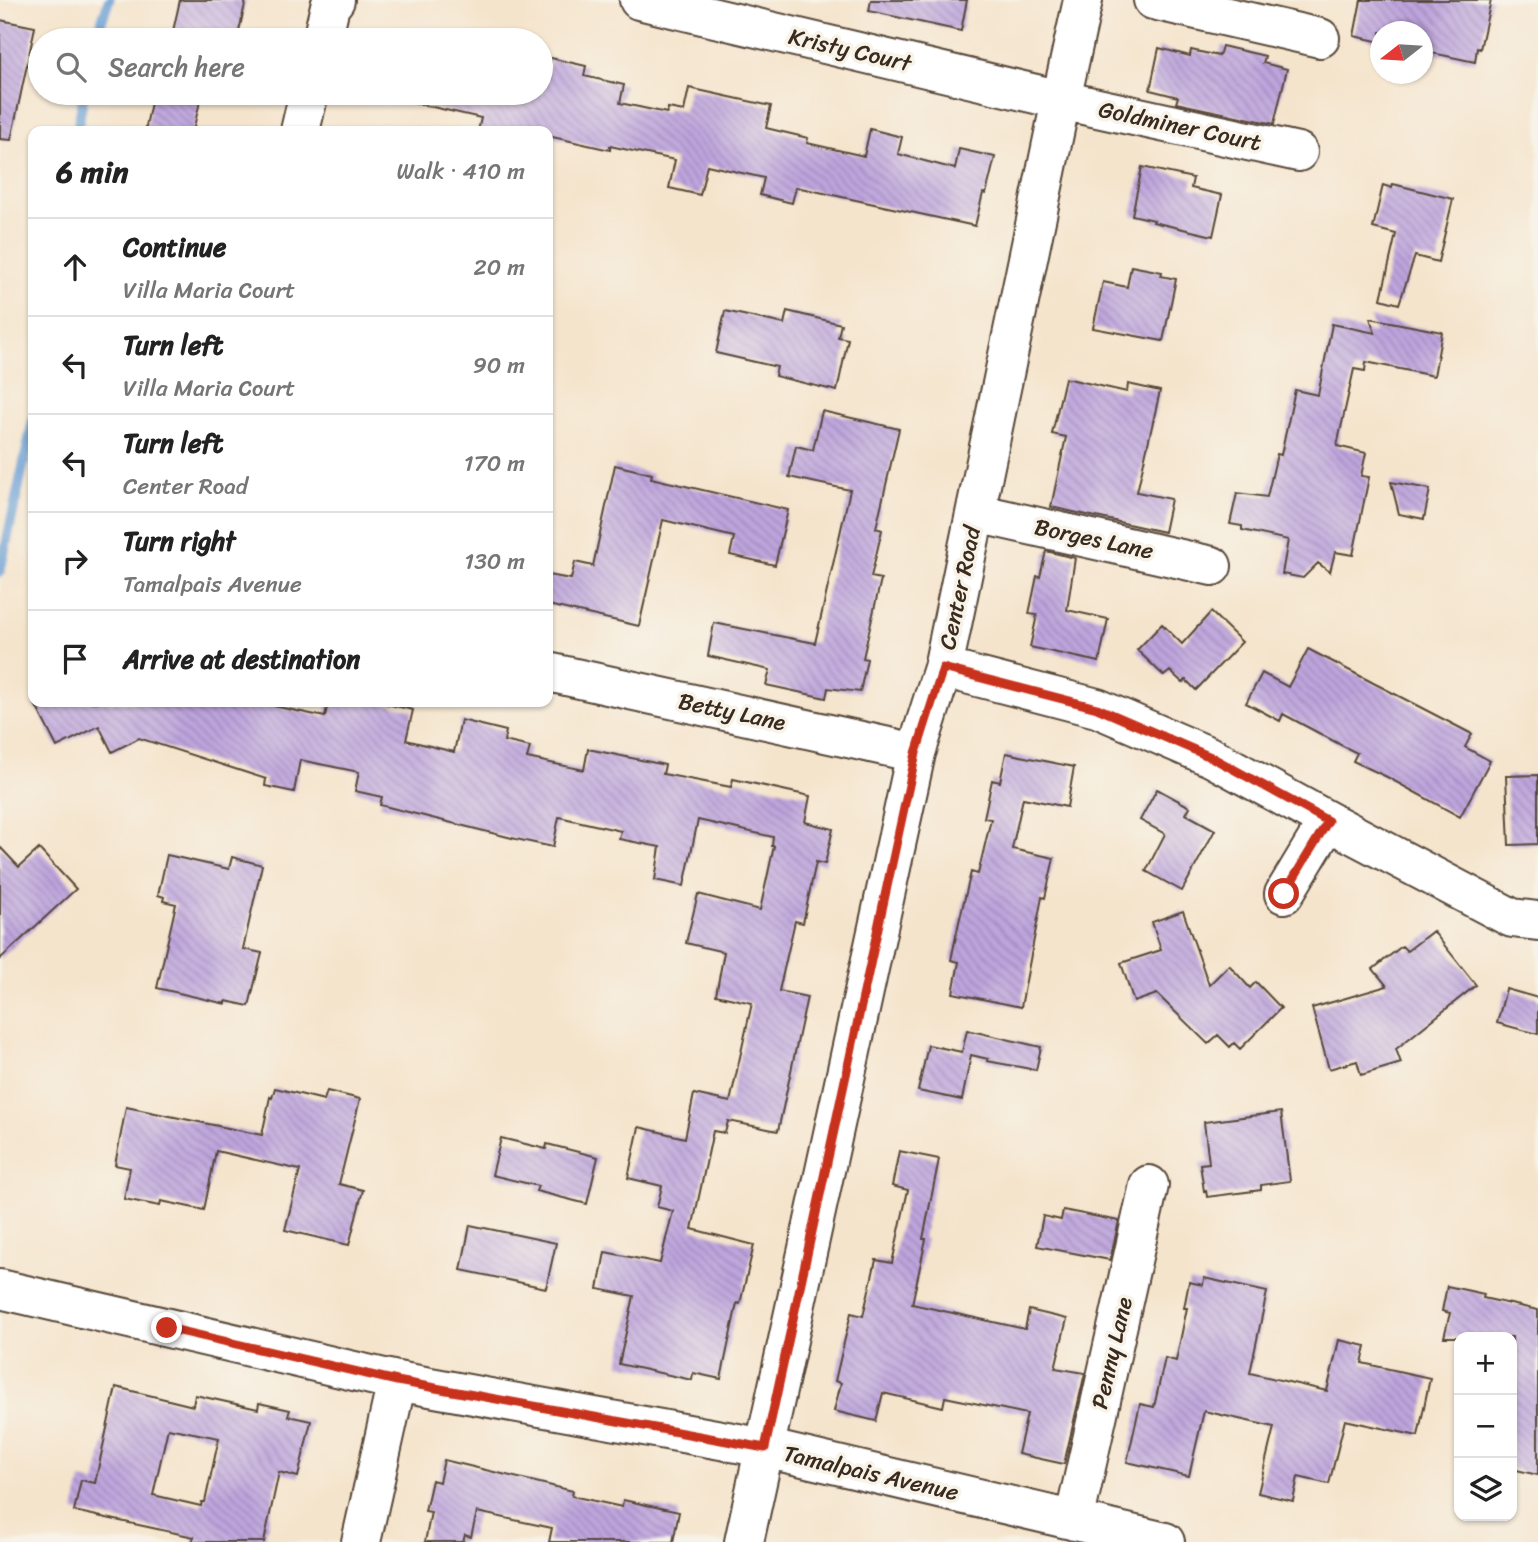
<!DOCTYPE html>
<meta charset="utf-8">
<style>
body{margin:0;font-family:Sriracha,sans-serif;background:#f2f2f2;color:#222}
.controls{position:absolute;right:21px;bottom:21px;display:grid;overflow:hidden;border-radius:14px;box-shadow:0 2px 5px #0004}
.controls button{width:63px;height:63px;display:grid;place-items:center;padding:0;border:0;border-bottom:2px solid #e0e0e0;background:#fff;color:#222;font:35px sans-serif}
.compass{position:absolute;left:1370px;top:21px;width:63px;height:63px;border-radius:50%;background:#fff;box-shadow:0 2px 5px #0004;rotate:253deg}
.stop{position:absolute;width:21px;height:21px;margin:-16px;border:5px solid #c8321e;border-radius:50%;background:#fff}
.stop.end{background:#c8321e;border-color:#fff;box-shadow:0 2px 7px #0008}
.list{margin:0;padding:0;list-style:none}
h2{display:flex;justify-content:space-between;align-items:center;height:91px;margin:0;padding:0 28px;font-size:30px}
h2 small{font-size:23px;font-weight:400;color:#767676}
.list li{display:grid;grid-template-columns:46px 1fr auto;gap:21px;align-items:center;box-sizing:border-box;height:98px;padding:0 28px;border-top:2px solid #e0e0e0}
.list b{display:block;font-size:26px;white-space:nowrap}
.list p{margin:0;font-size:23px;white-space:nowrap;color:#767676}
.list em{font-size:23px;font-style:normal;color:#767676}
.icon{flex:none;width:38px;height:38px;fill:none;stroke:currentColor;stroke-width:2;stroke-linecap:round;stroke-linejoin:round}
.map{position:relative;flex:none;width:1538px;height:1542px;overflow:hidden}
.search{position:absolute;background:#fff;box-shadow:0 2px 5px #0004;left:28px;top:28px;width:525px;height:77px;display:flex;align-items:center;gap:18px;box-sizing:border-box;padding:0 24px;border-radius:38px;color:#767676;font-size:26px}
.panel{position:absolute;background:#fff;box-shadow:0 2px 5px #0004;left:28px;top:126px;width:525px;height:581px;border-radius:14px}
.map>svg:first-child{display:block}
.lines{fill:none;stroke-linecap:round;stroke-linejoin:round}
.stream{stroke:#669dd4;stroke-width:10}
.building{fill:url(#building-back-hatch);fill-rule:evenodd}
.minor-casing{stroke:#574638;stroke-width:42}
.minor{stroke:#fff;stroke-width:38}
.route{stroke:#c8321e;stroke-width:9}
.labels{text-anchor:middle;dominant-baseline:central;stroke-width:7;stroke-linejoin:round;paint-order:stroke}
.street-label{font-size:23px;fill:#3b2a1e;stroke:#f7f3e8}
</style>
<div class="map">
<svg width="1538" height="1542" viewBox="0 0 1538 1542">
<defs>
<pattern id="building-back-hatch" width="6" height="6" patternUnits="userSpaceOnUse" patternTransform="scale(1.75)"><rect width="6" height="6" fill="#bea5de"/><path d="M-1 5l2 2M0 0l6 6M5-1l2 2" fill="none" stroke="#9c87b3"/></pattern>
</defs>
<rect width="100%" height="100%" fill="#f7f3e8"/>
<filter id="ink" filterUnits="userSpaceOnUse"><feTurbulence type="fractalNoise" baseFrequency=".0143" numOctaves="2"/><feDisplacementMap in="SourceGraphic" scale="14" xChannelSelector="R" yChannelSelector="G"/><feConvolveMatrix kernelMatrix="1 2 1 2 8 2 1 2 1" color-interpolation-filters="sRGB"/></filter>
<filter id="wash" filterUnits="userSpaceOnUse"><feTurbulence type="fractalNoise" baseFrequency=".00686" numOctaves="4" result="noise"/><feDisplacementMap in="SourceGraphic" scale="28" xChannelSelector="R" yChannelSelector="G"/><feGaussianBlur stdDeviation="1.57" result="paint"/><feColorMatrix in="noise" values="0 0 0 0 0 0 0 0 0 0 0 0 0 0 0 0 0 1.4 0 .05"/><feComposite in="paint" operator="in"/></filter>
<g filter="url(#wash)">
<rect width="100%" height="100%" fill="#f5e4cc"/>
<g class="lines">
<path class="stream" d="M95,40L109,0
M77,131L84,93
M0,572L33,421"/>
</g>
<g id="blocks">
<path class="building" d="M180,0H246L237,40H171Z
M871,0H967L961,31L869,11Z
M1361,0H1491L1480,49L1477,48L1475,62L1423,51V32H1381V42L1354,36Z
M0,20L35,27L11,140L0,139Z
M1222,46L1265,56L1263,63L1287,69L1274,124L1176,103L1178,97L1150,90L1159,48L1190,56L1191,50L1219,56Z
M551,58L586,66L584,76L624,85L620,103L667,113L668,108L684,111L689,88L771,106L766,128L808,138L807,143L864,156L870,129L902,137L898,154L955,169L959,149L995,157L986,194L983,193L975,226L796,187L792,203L760,195L764,178L707,165L700,195L669,188L675,160L610,146V150L548,136V131H478L481,118L415,103L416,93H543Z
M153,93H202L193,131H145Z
M1142,167L1193,178L1191,188L1222,195L1213,236L1153,222L1154,220L1132,215Z
M1393,184L1453,199L1438,262L1415,256L1399,304L1381,299L1396,234L1373,228L1383,185L1392,188Z
M1131,266L1162,272L1161,276L1176,279L1163,341L1093,328L1103,282L1127,287Z
M725,311L784,324L787,311L841,324L838,337L848,339L837,391L775,376L777,367L716,353Z
M1370,318L1442,332L1434,376L1366,362L1365,371L1354,369L1337,446L1366,453L1361,476L1369,477L1353,555L1335,552L1330,572L1318,563L1303,578L1282,574L1288,540L1242,530V526L1230,524L1237,493L1267,497L1277,454L1281,455L1295,390L1318,395L1332,324L1375,333Z
M1065,378L1127,392L1128,384L1160,391L1137,492L1171,499L1164,532L1051,507L1066,437L1052,434Z
M822,411L899,429L876,528L882,530L871,577L881,579L863,658L867,659L860,692L828,688L826,698L766,685L770,670L708,656L714,623L815,643L850,490L789,477L796,446L813,450Z
M615,465L652,474L651,478L788,510L775,565L730,555L734,537L663,520L639,626L548,605V575L571,579L575,562L593,566Z
M1391,482L1430,489L1424,519L1399,514Z
M1046,551L1075,558L1067,610L1108,619L1099,662L1030,647L1037,615L1029,614L1037,576L1040,577Z
M1211,612L1242,642L1196,690L1186,680L1183,683L1170,671L1164,676L1137,650L1162,624L1182,644Z
M1308,649L1472,734L1465,747L1490,761L1460,817L1387,777L1353,761L1357,753L1341,745L1283,714L1280,721L1246,703L1262,673L1288,687Z
M34,702H270L269,705L325,717L328,702H378L413,710L406,740L454,752L461,720L506,731L504,741L530,747L527,758L584,770L588,749L665,765L663,774L731,787L733,779L810,796L805,822L833,829L825,864L816,862L803,923L795,921L779,991L807,997L778,1131L728,1121L725,1133L713,1131L692,1229L754,1245L740,1304L737,1303L721,1379L693,1373L692,1380L619,1364L634,1296L598,1289L605,1252L660,1263L673,1211L657,1207L662,1186L628,1178L639,1127L685,1138L694,1094L730,1102L752,1003L716,995L724,952L686,943L698,894L760,910L774,846H772L773,837L698,820L684,886L655,880L660,847L619,839L621,831L559,817L553,847L516,839L380,805L382,797L355,791L359,772L300,760L294,792L265,786L266,779L139,738L112,752L99,726L57,747Z
M1006,753L1074,767L1067,807L1023,798L1012,849L1054,858L1045,898L1042,897L1021,1007L953,993L959,962L951,960L959,922L971,872L978,874L991,819L984,818L992,780L1000,782Z
M1538,775V844L1509,845L1506,776Z
M1157,789L1190,807L1186,814L1215,830L1182,891L1146,871L1165,834L1140,820Z
M0,847L19,867L39,849L76,889L0,959Z
M167,855L229,869L232,857L262,865L243,949L262,953L249,1006L226,1001V1004L157,988L176,904L163,901L164,897L158,895Z
M1183,911L1209,985L1229,965L1250,988L1256,982L1281,1008L1240,1049L1234,1043L1230,1047L1218,1035L1208,1044L1157,994L1134,1002L1121,963L1161,950L1152,922Z
M1433,931L1476,985L1396,1049L1401,1063L1361,1075L1357,1061L1329,1069L1312,1008L1387,986L1373,969L1402,946L1407,951Z
M1506,989L1538,998V1034L1497,1023Z
M967,1030L1041,1047L1036,1070L987,1061L988,1059L971,1055L962,1100L918,1091L928,1045L962,1052Z
M275,1088L324,1100L327,1091L360,1099L339,1184L363,1190L349,1245L285,1230L300,1170L216,1151L204,1210L161,1201L160,1206L124,1199L130,1168L115,1165L126,1107L262,1135L270,1097L272,1098Z
M1281,1112L1290,1181L1261,1185V1190L1207,1197L1206,1190L1204,1191L1200,1164L1209,1163L1204,1122Z
M501,1138L546,1149L547,1144L598,1157L587,1204L536,1191L538,1186L492,1175Z
M899,1151L939,1159L923,1239H926L912,1304L1025,1329L1029,1310L1067,1319L1055,1368L1085,1373L1064,1464L1018,1454L1027,1414L945,1397L943,1407L883,1393L876,1421L834,1411L841,1383L835,1381L851,1313L863,1316L876,1260L892,1263L908,1190L892,1186Z
M1063,1210L1119,1221L1110,1260L1037,1246L1043,1216L1061,1220Z
M470,1225L556,1243L546,1288L461,1270Z
M1204,1278L1267,1292L1250,1373L1327,1391L1339,1340L1366,1346L1362,1363L1430,1378L1418,1436L1345,1420L1329,1484L1298,1477L1293,1501L1258,1493L1274,1427L1204,1411L1189,1476L1127,1462L1140,1404L1154,1407L1165,1358L1176,1361L1187,1308H1184L1189,1282L1203,1285Z
M1447,1286L1484,1294L1483,1298L1538,1310V1475L1512,1469V1337H1444L1450,1313L1442,1311Z
M116,1387L193,1406L195,1395L258,1409L259,1403L290,1410L288,1416L311,1421L298,1477L279,1472L264,1542H192L194,1537L74,1511L81,1480L95,1483ZM168,1428L219,1438L205,1502H202L201,1506L153,1495Z
M444,1460L573,1491L572,1496L622,1507L623,1500L679,1512L673,1542H549L552,1528L477,1512L471,1537L465,1535L463,1542H425L431,1512L425,1511L432,1480L439,1482Z"/>
</g>
</g>
<g filter="url(#ink)">
<use href="#blocks" fill-opacity="0" stroke="#574638" stroke-width="2"/>
<g class="lines">
<g class="minor-casing">
<path id="minor" d="M639,0L1061,100L1298,152
M1153,0L1320,38
M322,40L330,6L335,0
M300,131L309,93
M976,513L1212,566
M943,668L1097,708L1213,758L1328,821L1512,918L1538,921
M548,672L916,753
M1284,894L1328,821
M0,1289L397,1381L765,1448L1165,1542
M1074,1521L1149,1185
M361,1542L397,1381
M744,1542L916,753L943,668L1061,100L1083,0"/>
</g>
<use href="#minor" class="minor"/>
</g>
</g>
<g class="lines" filter="url(#ink)">
<path class="route" d="M167,1328L397,1381L765,1448L916,753L943,668L1097,708L1213,758L1328,821L1284,894"/>
</g>
<g class="labels">
<g class="street-label">
<text transform="translate(850 50) rotate(13)">Kristy Court</text>
<text transform="translate(1180 126) rotate(12)">Goldminer Court</text>
<text transform="translate(1094 539) rotate(12)">Borges Lane</text>
<text transform="translate(960 588) rotate(-78)">Center Road</text>
<text transform="translate(732 712) rotate(12)">Betty Lane</text>
<text transform="translate(1112 1353) rotate(-77)">Penny Lane</text>
<text transform="translate(871 1473) rotate(13)">Tamalpais Avenue</text>
</g>
</g>
</svg>
<div class="controls">
<button>+</button>
<button>−</button>
<button><svg class="icon" aria-label="layers" viewBox="0 0 24 24"><path d="M12 4l9 5-9 5-9-5zM3 14l9 5 9-5"/></svg></button>
</div>
<svg class="compass" viewBox="-18 -18 36 36"><path d="M0-13l5 13h-10z" fill="#e53935"/><path d="M0 13l5-13h-10z" fill="#767676"/></svg>
<div class="stop" style="left:1284px;top:894px"></div>
<div class="stop end" style="left:167px;top:1328px"></div>
<div class="search"><svg class="icon" aria-label="search" viewBox="0 0 24 24"><circle cx="10" cy="10" r="6"/><path d="M15 15l6 6"/></svg>Search here</div>
<section class="panel">
<h2>6 min<small>Walk · 410 m</small></h2>
<ul class="list">
<li><svg class="icon" aria-label="ahead" viewBox="0 0 24 24"><path d="M12 20V5M6 11l6-6 6 6"/></svg><div><b>Continue</b><p>Villa Maria Court</p></div><em>20 m</em></li>
<li><svg class="icon" aria-label="left" viewBox="0 0 24 24"><path d="M17 20v-9H6M10 6l-5 5 5 5"/></svg><div><b>Turn left</b><p>Villa Maria Court</p></div><em>90 m</em></li>
<li><svg class="icon" aria-label="left" viewBox="0 0 24 24"><path d="M17 20v-9H6M10 6l-5 5 5 5"/></svg><div><b>Turn left</b><p>Center Road</p></div><em>170 m</em></li>
<li><svg class="icon" aria-label="right" viewBox="0 0 24 24"><path d="M7 20v-9h11M14 6l5 5-5 5"/></svg><div><b>Turn right</b><p>Tamalpais Avenue</p></div><em>130 m</em></li>
<li><svg class="icon" aria-label="arrive" viewBox="0 0 24 24"><path d="M6 21V4h12l-3 4 3 4H6"/></svg><div><b>Arrive at destination</b></div></li>
</ul>
</section>
</div>
